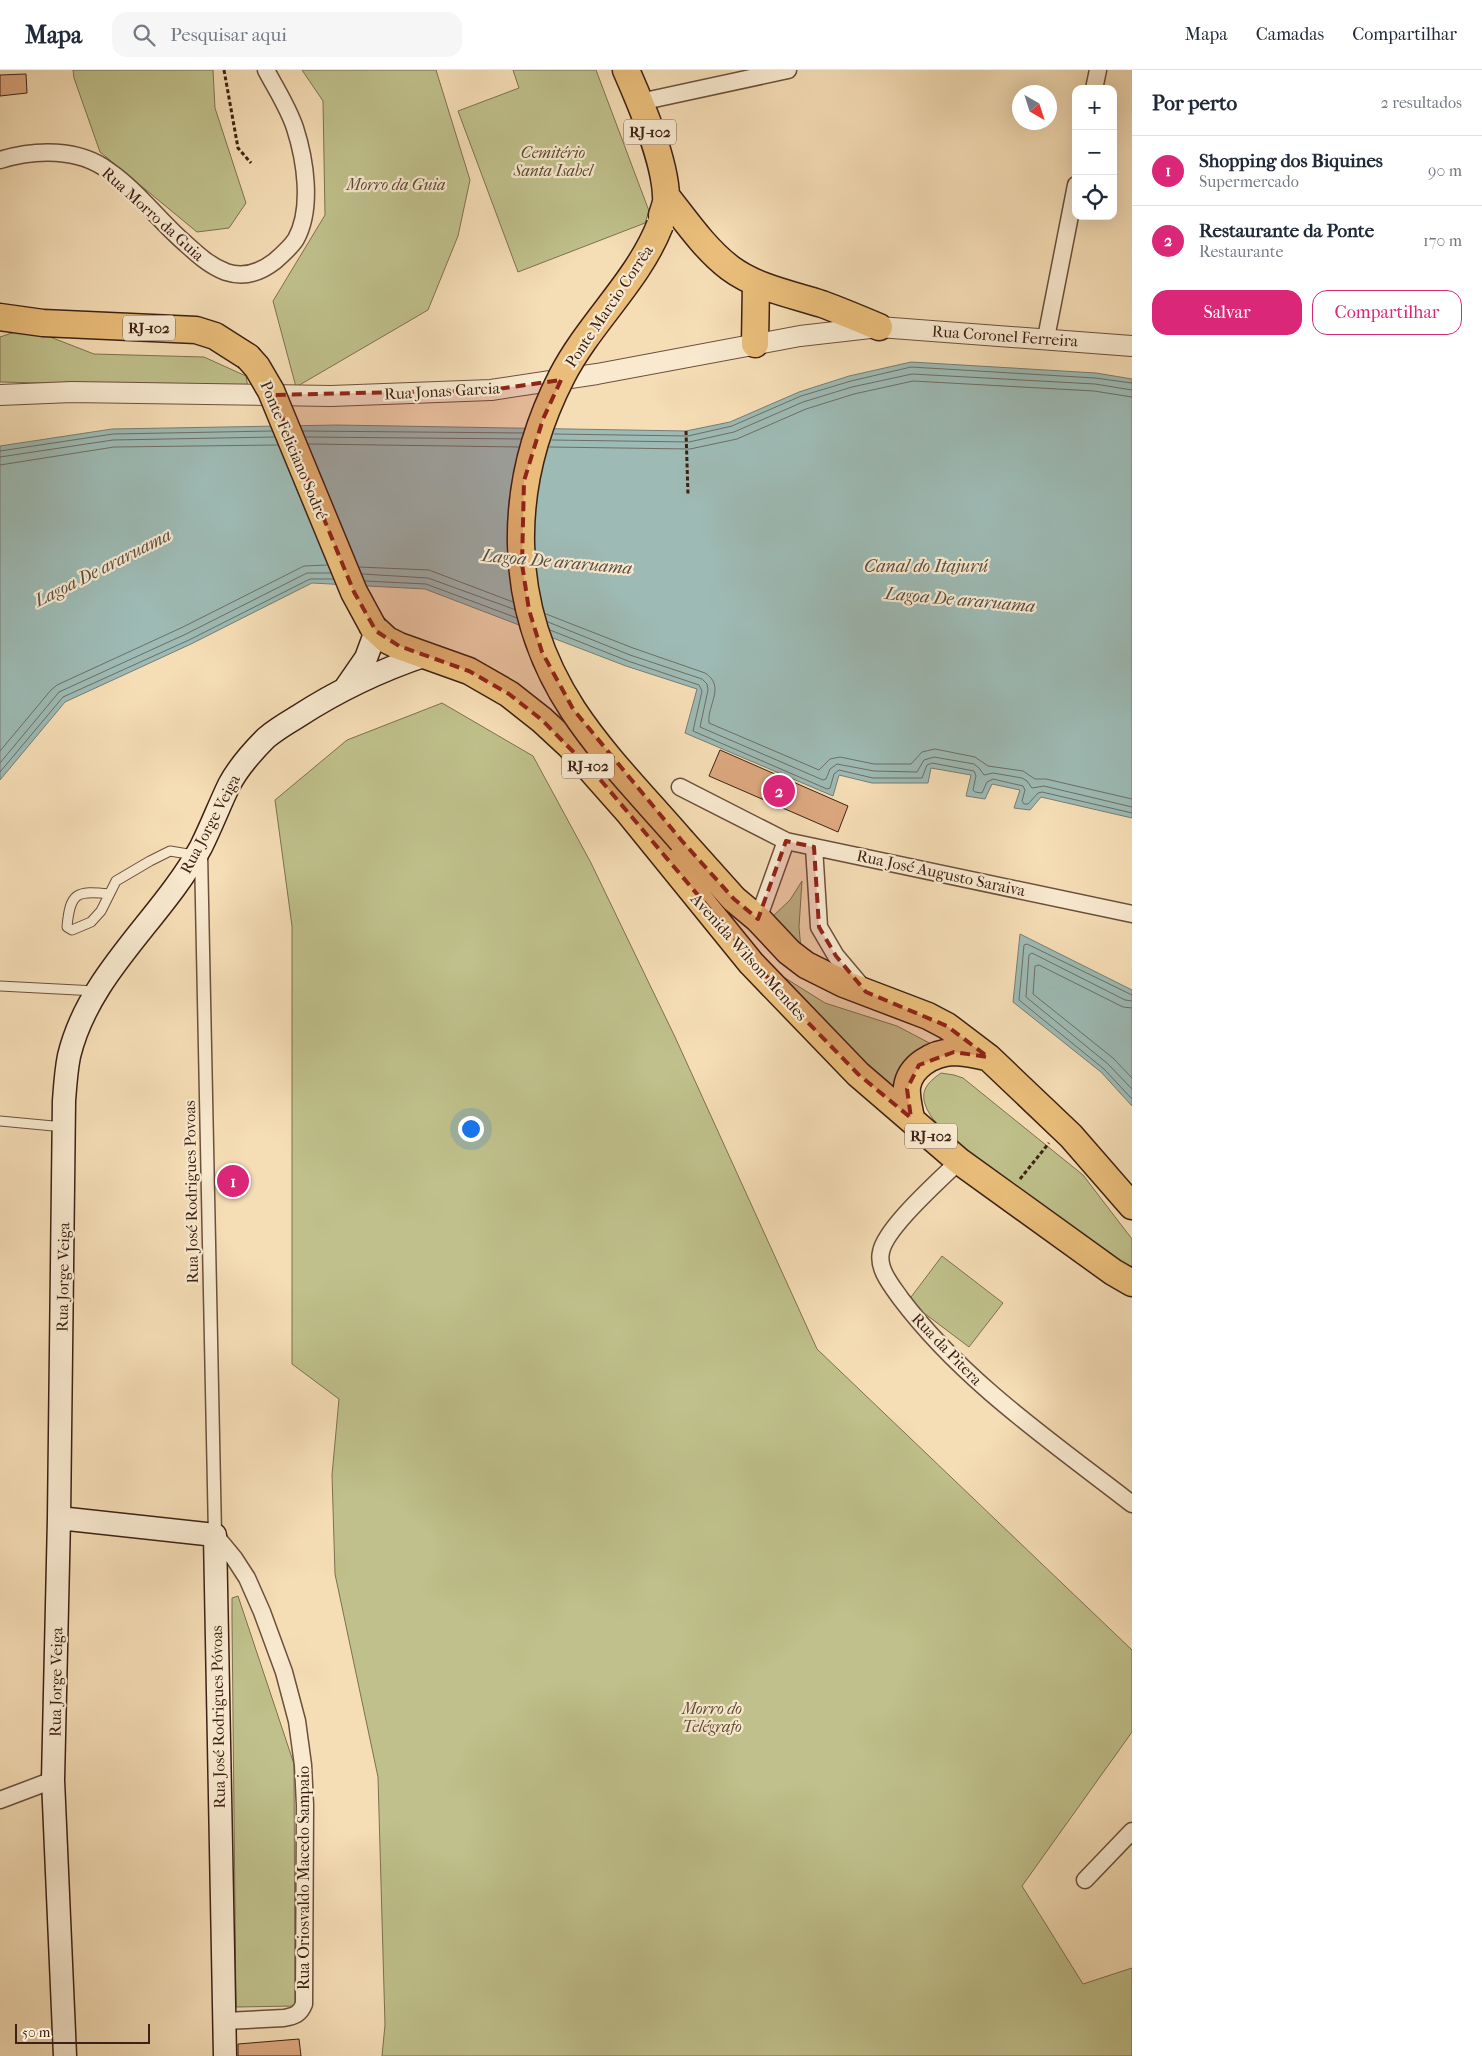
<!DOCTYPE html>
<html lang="pt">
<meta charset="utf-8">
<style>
body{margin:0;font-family:"IM FELL French Canon",serif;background:#f6f6f7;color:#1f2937}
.controls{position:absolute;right:15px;top:15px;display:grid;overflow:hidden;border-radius:10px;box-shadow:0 5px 20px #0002}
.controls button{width:45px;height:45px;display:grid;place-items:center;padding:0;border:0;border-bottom:1px solid #e0e1e3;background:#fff;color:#1f2937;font:25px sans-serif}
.compass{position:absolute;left:1012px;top:15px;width:45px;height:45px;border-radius:50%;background:#fff;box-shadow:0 5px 20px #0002;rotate:141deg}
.scale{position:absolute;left:15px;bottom:12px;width:135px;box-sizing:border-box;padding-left:5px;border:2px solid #3d2114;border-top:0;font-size:14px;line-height:18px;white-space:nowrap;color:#3d2114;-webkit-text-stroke:4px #f8e9cf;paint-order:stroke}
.you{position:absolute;left:470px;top:1058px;width:18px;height:18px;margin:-12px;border:4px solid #fff;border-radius:50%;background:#1a73e8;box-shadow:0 0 0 8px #1a73e833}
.badge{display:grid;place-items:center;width:32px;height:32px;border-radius:50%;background:#db2777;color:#fff;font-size:16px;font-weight:700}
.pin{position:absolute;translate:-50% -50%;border:2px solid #fff;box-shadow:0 1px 5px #0006}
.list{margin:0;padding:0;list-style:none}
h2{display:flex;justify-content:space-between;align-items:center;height:65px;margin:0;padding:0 20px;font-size:21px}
h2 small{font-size:16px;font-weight:400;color:#747a83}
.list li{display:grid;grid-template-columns:32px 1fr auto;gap:15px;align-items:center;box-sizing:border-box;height:70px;padding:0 20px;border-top:1px solid #e0e1e3}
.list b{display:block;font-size:19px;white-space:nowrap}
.list p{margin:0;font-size:16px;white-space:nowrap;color:#747a83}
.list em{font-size:16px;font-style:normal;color:#747a83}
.actions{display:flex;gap:10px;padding:15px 20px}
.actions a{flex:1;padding:11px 0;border:1px solid #db2777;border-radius:15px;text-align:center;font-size:18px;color:#db2777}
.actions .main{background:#db2777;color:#fff}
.icon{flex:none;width:28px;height:28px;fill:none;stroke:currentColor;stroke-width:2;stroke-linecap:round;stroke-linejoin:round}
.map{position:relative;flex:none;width:1132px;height:1986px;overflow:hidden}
header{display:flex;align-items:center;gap:30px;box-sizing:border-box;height:70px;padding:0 25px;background:#fff;border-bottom:1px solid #e0e1e3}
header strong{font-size:24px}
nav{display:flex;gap:28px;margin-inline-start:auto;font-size:18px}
.search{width:350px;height:45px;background:#f6f6f7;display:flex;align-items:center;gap:12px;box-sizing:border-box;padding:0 18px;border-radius:15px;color:#747a83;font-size:19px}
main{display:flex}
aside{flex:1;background:#fff}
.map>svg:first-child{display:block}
.green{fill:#bfc08b;stroke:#7e7050}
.water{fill:#9dbab4;stroke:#777d74}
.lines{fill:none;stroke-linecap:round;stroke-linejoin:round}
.shore{stroke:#6d6e64;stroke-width:1}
.building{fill:#dda880;stroke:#3d2114}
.service-casing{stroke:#6b503c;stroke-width:11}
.pedestrian-casing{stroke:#6b503c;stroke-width:15}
.minor-casing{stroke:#6b503c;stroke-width:19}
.tertiary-casing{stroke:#6b503c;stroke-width:22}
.secondary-casing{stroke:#3d2114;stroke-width:25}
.primary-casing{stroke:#3d2114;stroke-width:29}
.path{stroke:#3d2114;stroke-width:3;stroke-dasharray:4 2.5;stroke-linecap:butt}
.service{stroke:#f8e9cf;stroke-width:9}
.pedestrian{stroke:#f8e9cf;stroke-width:12}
.minor{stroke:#f8e9cf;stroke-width:16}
.tertiary{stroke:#f8e9cf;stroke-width:20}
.secondary{stroke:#f8e9cf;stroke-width:22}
.primary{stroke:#eabe7a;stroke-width:26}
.primary-bridge-casing{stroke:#3d2114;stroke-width:29;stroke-linecap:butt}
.primary-bridge{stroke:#eabe7a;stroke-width:26}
.marked{fill:#8f2418;fill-opacity:0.2;stroke:#8f2418;stroke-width:4;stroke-dasharray:10 6;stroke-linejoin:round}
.labels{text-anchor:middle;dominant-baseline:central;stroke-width:4.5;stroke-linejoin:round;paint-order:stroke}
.shield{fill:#f8e9cf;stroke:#755d4c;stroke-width:1}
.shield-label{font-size:15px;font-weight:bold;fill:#3d2114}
.park-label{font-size:16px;font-style:italic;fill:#5e4932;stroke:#f8e9cf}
.street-label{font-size:16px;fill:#3d2114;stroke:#f8e9cf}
.water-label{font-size:18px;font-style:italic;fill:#5a4f44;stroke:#f8e9cf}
</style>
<header>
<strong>Mapa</strong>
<div class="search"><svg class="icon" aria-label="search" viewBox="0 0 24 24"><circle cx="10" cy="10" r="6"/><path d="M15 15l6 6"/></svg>Pesquisar aqui</div>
<nav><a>Mapa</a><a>Camadas</a><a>Compartilhar</a></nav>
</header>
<main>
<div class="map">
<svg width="1132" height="1986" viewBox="0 0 1132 1986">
<rect width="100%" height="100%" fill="#f5ddb5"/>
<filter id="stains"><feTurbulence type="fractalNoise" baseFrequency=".004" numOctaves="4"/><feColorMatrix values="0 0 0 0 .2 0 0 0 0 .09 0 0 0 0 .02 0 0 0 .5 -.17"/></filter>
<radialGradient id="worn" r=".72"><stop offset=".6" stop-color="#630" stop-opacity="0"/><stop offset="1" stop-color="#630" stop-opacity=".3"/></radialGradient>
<path class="green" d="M73,0H213L215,38L246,133L229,158L197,162L100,82L74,8Z
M302,0H436L470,110L458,166L428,240L296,317L273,231L325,145L323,31Z
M513,0H596L649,141L645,153L518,202L458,41L519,18Z
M27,258L94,284L204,287L246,306L248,318L0,312V267Z
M442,633L533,686L591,793L675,967L817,1279L1132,1580V1662L1022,1816L1083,1914L1132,1898V1986H382L385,1955L378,1707L335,1504L332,1405L339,1329L292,1294V856L275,730L347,670Z
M802,811L799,857L801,879L771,848L790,830Z
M766,896L825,933L897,956L937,977L893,1028Z
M941,1003L954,1005L963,1008L1083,1105L1132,1169V1201C1089,1171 1047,1140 1005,1108C982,1091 933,1061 925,1034C920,1019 930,1011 941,1003Z
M942,1186L1003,1233L969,1277L908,1231Z
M238,1526L294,1694L295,1936L236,1937L232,1547V1528Z"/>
<path class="water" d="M911,292L1096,303L1132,309V748L1041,727L1030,740L1014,738L1020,720L992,714L985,729L966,726L971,705L931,698L928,713H872L839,705L833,726L685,663L697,619L626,596L425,519L312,513L191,574L65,632L0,710V376L112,359L337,355L686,361L730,352L799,322L849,306Z
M1020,864L1132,920V1036L1101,1002L1013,932Z"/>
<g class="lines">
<path class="shore" d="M303,361L524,363
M554,364L688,366L732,356L801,326L851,311L911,297L1095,308L1132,313
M306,367L522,369
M552,370L689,372L734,362L803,332L852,317L912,304L1095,314L1132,320
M309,374L519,377
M549,377L690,379L737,369L806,339L854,324L913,311L1094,321L1132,327
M0,381L113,364L272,361
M0,387L113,370L275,367
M0,395L114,377L278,375
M359,497L429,500L513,532
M362,504L428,508L516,540
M365,511L426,514L517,548
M546,544L633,578L705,603C726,616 707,635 709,653L819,700L830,689L840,687L874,694H911L922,682L935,679L975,687L988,696L1023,701L1035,709H1046L1132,729
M548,552L630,585L702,609L707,614L708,620L700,657L823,710L826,709L830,699L837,694L874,701L917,702L924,690L934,687L974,694L979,698L984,705L993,703L1022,708L1027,711L1032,718L1044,716L1132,737
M550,560L628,591L699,615L702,621L693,661L827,719L830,718L834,704L839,700L873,708H922L927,695L932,693L974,701L976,706L973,720L975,722L982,723L987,712L993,709L1023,716L1025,720L1022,731L1024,734H1028L1038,723L1042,722L1132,743
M0,681L51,620L57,615L183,557L304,496L327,495
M0,693L59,622L186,564L307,503H331
M0,702L63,627L189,570L310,509H333
M1132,925L1027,874L1024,875L1019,930L1104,999L1132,1029
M1132,931L1125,930L1032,883L1029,885L1026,927L1108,994L1132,1019
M1132,938L1123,937L1039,895L1035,896L1033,924L1113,988L1132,1008"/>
</g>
<path class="building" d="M26,4L27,23L0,26V5Z
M720,680L848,736L838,762L709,706Z
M299,1969L301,1986H238V1974Z"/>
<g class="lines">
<g class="service-casing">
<path id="service" d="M109,824C76,820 70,823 67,857L72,860L91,852L101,841L116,811L150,791L170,781L194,785
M0,916L96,921
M0,1051L64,1057"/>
</g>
<g class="pedestrian-casing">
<path id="pedestrian" d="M201,783L215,1465"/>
</g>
<g class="minor-casing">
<path id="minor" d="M1094,19L1098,0
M640,32L788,0
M0,90C35,79 79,78 109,101C138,121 159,151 186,174C198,185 210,196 226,202C244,208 261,202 275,191C283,184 291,177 296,169C313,138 305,89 295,58C288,37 276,19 266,0
M1046,268L1076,115
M680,717L786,771L1132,844
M814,777L819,857L836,886L863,918
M758,849L786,771
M959,1091C941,1109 885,1158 881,1182C877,1199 892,1216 901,1229C964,1312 1051,1371 1132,1434
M215,1465L234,1488L247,1508L262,1542L284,1602L297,1651L303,1695L305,1735L304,1934C300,1944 295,1946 284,1948L225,1951
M0,1730L53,1710
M1085,1810L1132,1761"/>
</g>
<g class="tertiary-casing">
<path id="tertiary" d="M0,325L72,322L331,326L491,320L597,304L800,266L879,257L1132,276"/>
</g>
<g class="secondary-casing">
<path id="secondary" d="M346,617L366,588L376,561
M59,1448L215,1465L225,1986
M65,1986L53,1710L59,1448L64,1031C65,1017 66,1001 69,986C89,903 161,850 201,777C211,757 219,736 229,715C238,698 252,682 266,668C275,660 287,653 297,647C337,621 381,600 426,585"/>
</g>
<g class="primary-casing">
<path id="primary" d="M626,0C641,34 665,90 666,126C667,132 664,139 662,145
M667,127C686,151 705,179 730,198C757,218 791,224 822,234C841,241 860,249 879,257
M0,247L43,253L196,260L215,266L248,287
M755,274L756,213
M373,557L387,570L399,576L469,601L509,624L542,650L569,675L630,744L751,893L858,1004L959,1091L1113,1202L1132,1213
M682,771L734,829L758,849L789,882L806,895L844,914L928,946L947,956L988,987L1071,1066L1132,1136
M911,1048C909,1038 906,1027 907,1017C910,996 933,983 953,982C964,982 976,985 987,987"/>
</g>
<path class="path" d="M224,0L238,78L251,93
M686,361L688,425
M1020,1109L1049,1073"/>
<use href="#service" class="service"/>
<use href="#pedestrian" class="pedestrian"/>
<use href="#minor" class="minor"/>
<use href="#tertiary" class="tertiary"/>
<use href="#secondary" class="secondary"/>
<use href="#primary" class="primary"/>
<g class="primary-bridge-casing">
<path id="primary-bridge" d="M660,155C638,211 590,252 562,306C506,415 505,536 573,640C604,687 645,728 682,771
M248,287L257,297L271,321L354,522L373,557"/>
</g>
<use href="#primary-bridge" class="primary-bridge"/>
</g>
<path class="marked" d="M561,310L543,349L524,411L522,494L529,540L542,582L573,639L682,771L734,829L758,849L786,771L814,777L819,857L836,886L866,922L947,956L988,987L954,982L919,995L907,1019L911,1048L858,1004L790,934L598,707L542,650L509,624L469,601L399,576L376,561L354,522L273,325L491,320Z"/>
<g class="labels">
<g class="shield">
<rect x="624" y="49.5" width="52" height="25" rx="4"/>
<rect x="123" y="245.5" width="52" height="25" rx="4"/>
<rect x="562" y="683.5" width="52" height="25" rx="4"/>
<rect x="905" y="1053.5" width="52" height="25" rx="4"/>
</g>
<g class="shield-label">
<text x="650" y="62">RJ-102</text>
<text x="149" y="258">RJ-102</text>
<text x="588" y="696">RJ-102</text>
<text x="931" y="1066">RJ-102</text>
</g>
<g class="park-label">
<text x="553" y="82">Cemitério<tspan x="553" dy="18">Santa Isabel</tspan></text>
<text x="396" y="114">Morro da Guia</text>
<text x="712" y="1638">Morro do<tspan x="712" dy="18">Telégrafo</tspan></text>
</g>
<g class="street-label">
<text transform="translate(153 144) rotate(42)">Rua Morro da Guia</text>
<text transform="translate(609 236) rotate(-56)">Ponte Marcio Corrêa</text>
<text transform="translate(1005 266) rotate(4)">Rua Coronel Ferreira</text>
<text transform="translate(442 321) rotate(-3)">Rua Jonas Garcia</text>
<text transform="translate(294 380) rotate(67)">Ponte Feliciano Sodré</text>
<text transform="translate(210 754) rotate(-62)">Rua Jorge Veiga</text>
<text transform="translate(941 803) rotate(12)">Rua José Augusto Saraiva</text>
<text transform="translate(749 887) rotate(48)">Avenida Wilson Mendes</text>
<text transform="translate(191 1122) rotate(-91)">Rua José Rodrigues Povoas</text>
<text transform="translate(63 1207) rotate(-89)">Rua Jorge Veiga</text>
<text transform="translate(947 1279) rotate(46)">Rua da Pitera</text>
<text transform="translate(56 1612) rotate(-89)">Rua Jorge Veiga</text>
<text transform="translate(218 1647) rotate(-91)">Rua José Rodrigues Póvoas</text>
<text transform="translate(303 1808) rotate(-90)">Rua Oriosvaldo Macedo Sampaio</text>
</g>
<g class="water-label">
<text transform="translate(557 492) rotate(5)">Lagoa De araruama</text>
<text x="926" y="496">Canal do Itajurú</text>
<text transform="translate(103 498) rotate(-27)">Lagoa De araruama</text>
<text transform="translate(960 530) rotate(5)">Lagoa De araruama</text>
</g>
</g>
<rect width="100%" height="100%" filter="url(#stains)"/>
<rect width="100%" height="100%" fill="url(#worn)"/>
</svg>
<div class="controls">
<button>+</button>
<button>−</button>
<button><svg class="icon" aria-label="locate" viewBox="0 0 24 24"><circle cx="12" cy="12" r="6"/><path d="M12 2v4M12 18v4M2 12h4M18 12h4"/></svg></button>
</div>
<svg class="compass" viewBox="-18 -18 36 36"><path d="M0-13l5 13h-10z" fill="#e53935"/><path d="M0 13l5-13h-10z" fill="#747a83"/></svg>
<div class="scale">50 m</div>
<div class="you"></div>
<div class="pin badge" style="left:233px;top:1111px">1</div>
<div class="pin badge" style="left:779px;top:721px">2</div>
</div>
<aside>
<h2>Por perto<small>2 resultados</small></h2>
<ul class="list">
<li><span class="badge">1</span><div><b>Shopping dos Biquines</b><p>Supermercado</p></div><em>90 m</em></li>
<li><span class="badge">2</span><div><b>Restaurante da Ponte</b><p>Restaurante</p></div><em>170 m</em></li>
</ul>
<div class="actions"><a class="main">Salvar</a><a>Compartilhar</a></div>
</aside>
</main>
